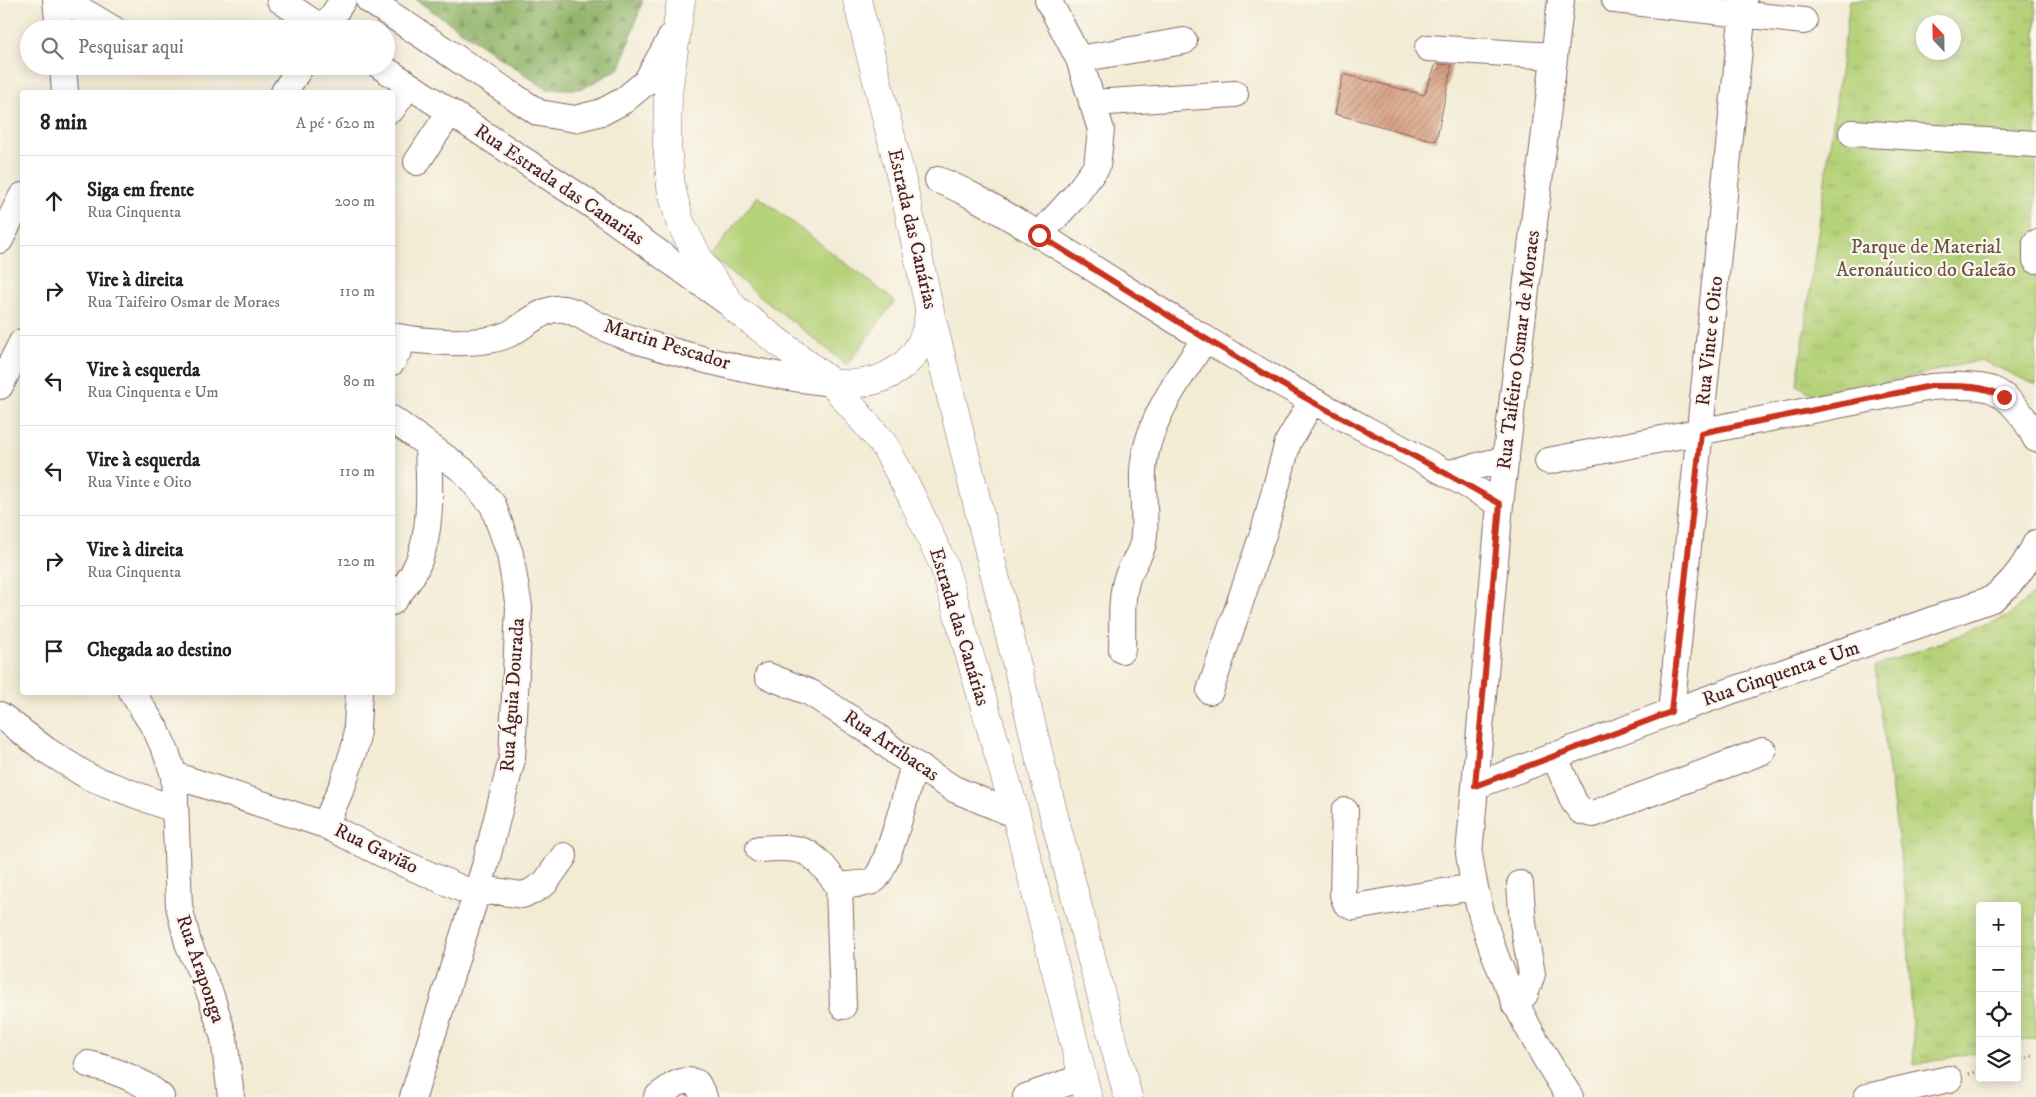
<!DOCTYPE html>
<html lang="pt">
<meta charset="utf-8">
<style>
body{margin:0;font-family:"IM FELL DW Pica",serif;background:#f6f6f6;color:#222}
.controls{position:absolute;right:15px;bottom:15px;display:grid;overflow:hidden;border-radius:5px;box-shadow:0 2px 12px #0003}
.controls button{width:45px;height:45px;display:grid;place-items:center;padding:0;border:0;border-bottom:1px solid #e0e0e0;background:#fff;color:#222;font:25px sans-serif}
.compass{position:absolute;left:1916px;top:15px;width:45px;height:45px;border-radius:50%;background:#fff;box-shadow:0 2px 12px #0003;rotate:338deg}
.stop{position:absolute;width:15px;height:15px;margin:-11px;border:4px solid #c8321e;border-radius:50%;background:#fff}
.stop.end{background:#c8321e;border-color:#fff;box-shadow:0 1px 5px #0008}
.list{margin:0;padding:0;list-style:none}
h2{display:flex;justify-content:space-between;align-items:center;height:65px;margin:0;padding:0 20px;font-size:21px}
h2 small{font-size:16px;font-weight:400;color:#767676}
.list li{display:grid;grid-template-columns:32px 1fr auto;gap:15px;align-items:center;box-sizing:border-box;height:90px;padding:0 20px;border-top:1px solid #e0e0e0}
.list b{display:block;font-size:19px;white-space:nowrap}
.list p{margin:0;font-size:16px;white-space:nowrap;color:#767676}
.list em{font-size:16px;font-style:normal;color:#767676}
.icon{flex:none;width:28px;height:28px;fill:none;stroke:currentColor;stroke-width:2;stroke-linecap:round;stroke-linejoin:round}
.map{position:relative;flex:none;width:2036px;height:1097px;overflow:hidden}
.search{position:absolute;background:#fff;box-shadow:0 2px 12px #0003;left:20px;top:20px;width:375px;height:55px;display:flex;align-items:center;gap:12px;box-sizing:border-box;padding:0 18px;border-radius:28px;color:#767676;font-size:19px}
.panel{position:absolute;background:#fff;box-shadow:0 2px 12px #0003;left:20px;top:90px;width:375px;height:605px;border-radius:5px}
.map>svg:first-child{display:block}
.grass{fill:#b5d279;stroke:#807852}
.forest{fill:url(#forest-firs);stroke:#6d6a4a}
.park{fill:url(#park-tufts);stroke:#807852;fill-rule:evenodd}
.building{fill:url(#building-hatch)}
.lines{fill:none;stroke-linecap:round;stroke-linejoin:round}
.minor-casing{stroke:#856766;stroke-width:28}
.major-casing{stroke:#856766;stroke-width:29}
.path{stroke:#856766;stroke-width:3;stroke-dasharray:1 4;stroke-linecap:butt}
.minor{stroke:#fff;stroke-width:26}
.major{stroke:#fff;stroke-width:28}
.route{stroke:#c8321e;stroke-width:6}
.labels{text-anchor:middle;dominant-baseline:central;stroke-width:4.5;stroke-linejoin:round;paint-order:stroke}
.street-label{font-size:20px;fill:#4a1f2b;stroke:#fbf7ec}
.park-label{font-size:20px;fill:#6a5542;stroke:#fbf7ec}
</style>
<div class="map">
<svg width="2036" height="1097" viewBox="0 0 2036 1097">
<defs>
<pattern id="forest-firs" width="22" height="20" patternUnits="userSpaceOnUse" patternTransform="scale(1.25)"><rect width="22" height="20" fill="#90b469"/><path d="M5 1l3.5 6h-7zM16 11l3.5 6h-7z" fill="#789257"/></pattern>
<pattern id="park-tufts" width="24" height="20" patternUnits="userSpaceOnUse" patternTransform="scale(1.25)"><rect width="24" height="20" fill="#b5d279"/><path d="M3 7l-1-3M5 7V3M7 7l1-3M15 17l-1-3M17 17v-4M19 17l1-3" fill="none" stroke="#9db469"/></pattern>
<pattern id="building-hatch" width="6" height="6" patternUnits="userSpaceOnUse" patternTransform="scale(1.25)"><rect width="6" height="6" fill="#d59c7c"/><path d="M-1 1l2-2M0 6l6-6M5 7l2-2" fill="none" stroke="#af7f66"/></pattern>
</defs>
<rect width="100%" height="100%" fill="#fbf7ec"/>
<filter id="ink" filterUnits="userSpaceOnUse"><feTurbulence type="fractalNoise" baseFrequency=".02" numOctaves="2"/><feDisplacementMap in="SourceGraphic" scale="10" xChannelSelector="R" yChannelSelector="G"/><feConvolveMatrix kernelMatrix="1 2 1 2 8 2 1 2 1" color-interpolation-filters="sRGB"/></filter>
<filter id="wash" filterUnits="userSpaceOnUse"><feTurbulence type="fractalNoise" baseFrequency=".0096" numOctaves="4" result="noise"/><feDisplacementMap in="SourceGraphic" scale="20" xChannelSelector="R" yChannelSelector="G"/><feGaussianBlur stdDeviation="1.12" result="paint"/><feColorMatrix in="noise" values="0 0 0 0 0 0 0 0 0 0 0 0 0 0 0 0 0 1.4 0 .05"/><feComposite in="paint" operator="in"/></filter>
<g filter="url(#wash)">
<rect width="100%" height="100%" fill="#f2ecd5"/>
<path class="grass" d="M758,196L895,301L847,365L710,256Z"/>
<path class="forest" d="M416,0H643L620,68L582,89H546Z"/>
<path class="park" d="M1850,0H2036V385L1981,360L1819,398L1797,385ZM1924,22H1954V52H1924Z
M2036,592V1038L2017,1042V906H1980V1051L1914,1065L1906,899L1875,667L2007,617Z"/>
<g id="blocks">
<path class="building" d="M1436,64L1452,65L1436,141L1335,114L1343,74L1424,95Z"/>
</g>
</g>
<g filter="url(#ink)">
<use href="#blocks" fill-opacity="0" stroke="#856766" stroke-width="1"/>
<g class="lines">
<g class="minor-casing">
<path id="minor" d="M56,0L59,29
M64,0L113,29
M280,0L323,29
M369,0L539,113L575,119L602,112L623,101L646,82L676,29
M1561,0L1500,504L1469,854C1481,943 1521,1023 1570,1097
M1615,0L1804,21
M324,29L343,0
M1428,48L1553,56
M1079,59L1184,41
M63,66L65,92
M380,66L598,209L727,302
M284,92L301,66
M1092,103L1235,94
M392,109L409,85
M1852,133L2036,144
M417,162L450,112
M938,180C967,191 994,208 1021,224C1083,260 1142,301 1204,338C1300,398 1403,446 1500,504
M1039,235L1075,196L1097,166L1101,130L1079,59L1048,0
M0,240L22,196
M2036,243V260
M392,336C421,342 482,347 509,334C525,326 543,307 563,309C574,310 583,317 594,323C608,330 624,336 639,341C702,361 767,376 832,383
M392,362L405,339
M0,386L22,342
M392,419L464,471L493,505L510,554L519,607L512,759L485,866L413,1097
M1548,461L1931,387C1947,386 1979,384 1993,390C2013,399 2027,421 2036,439
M1449,473L1506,459
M392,602C402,590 412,578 418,563C433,528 429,483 428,445
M1122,650C1123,627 1120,600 1127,578C1131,566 1140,556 1143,543C1147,520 1142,495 1143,471C1146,422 1179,379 1205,339
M768,676L811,693L874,734L897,753L954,789L1016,815
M1210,691L1265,528L1288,442L1312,401
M132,692L156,730L166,752L174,775L179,906L188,943L211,996L224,1038L231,1097
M1671,712L1744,0
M0,715L46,750L89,777L173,809
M1554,755L1574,802L1581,811L1593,814L1763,751
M174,775L325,825L391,858L474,894L496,891L522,895L531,892L545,883L564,856
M1475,786L1671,712L1992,599C2013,583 2025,566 2036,543
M1345,811L1343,895L1346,903L1354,907L1473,887
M325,825L343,784L356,743L359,692
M759,849C807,846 809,848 839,886
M1515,1005L1525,994L1532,974L1523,923L1520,884
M843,1006L839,886C849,884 866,885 874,880C887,872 909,783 914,764
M88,1064C115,1070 140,1079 161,1097
M657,1097C670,1088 681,1076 697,1083L704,1097
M1026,1097L1083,1077
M1867,1097L1949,1079"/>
</g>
<g class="major-casing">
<path id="major" d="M681,0L668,92L667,145L671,187L680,222L701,263L734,308L832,383L885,446L912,497L944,566L1016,815L1088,1097
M857,0L903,185L929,307L1054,816L1128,1097
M832,383C881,390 926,364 929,311"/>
</g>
<path class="path" d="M2017,1061L2036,1055
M1969,1074L1980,1071"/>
<use href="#minor" class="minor"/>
<use href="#major" class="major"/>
</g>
</g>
<g class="lines" filter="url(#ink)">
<path class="route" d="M1039,235C1129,291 1219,349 1311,401C1374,436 1438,467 1500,504L1475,786L1671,712L1701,433L1931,386C1955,386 1983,384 2004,397"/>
</g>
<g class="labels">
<g class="street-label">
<text transform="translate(559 185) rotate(34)">Rua Estrada das Canarias</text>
<text transform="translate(912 229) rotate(77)">Estrada das Canárias</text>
<text transform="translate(1710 341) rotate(-84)">Rua Vinte e Oito</text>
<text transform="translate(667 345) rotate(17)">Martin Pescador</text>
<text transform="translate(1519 350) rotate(-83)">Rua Taifeiro Osmar de Moraes</text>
<text transform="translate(959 627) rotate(73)">Estrada das Canárias</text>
<text transform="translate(1781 674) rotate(-19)">Rua Cinquenta e Um</text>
<text transform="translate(513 695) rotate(-86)">Rua Águia Dourada</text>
<text transform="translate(891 746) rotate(34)">Rua Arribacas</text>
<text transform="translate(376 849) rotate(26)">Rua Gavião</text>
<text transform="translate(200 969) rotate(71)">Rua Araponga</text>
</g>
<g class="park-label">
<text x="1926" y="247">Parque de Material<tspan x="1926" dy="23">Aeronáutico do Galeão</tspan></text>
</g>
</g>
</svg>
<div class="controls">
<button>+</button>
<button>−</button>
<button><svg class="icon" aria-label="locate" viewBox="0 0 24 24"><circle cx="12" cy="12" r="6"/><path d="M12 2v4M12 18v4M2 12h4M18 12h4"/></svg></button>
<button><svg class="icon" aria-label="layers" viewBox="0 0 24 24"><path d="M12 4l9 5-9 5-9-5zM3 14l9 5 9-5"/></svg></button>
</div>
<svg class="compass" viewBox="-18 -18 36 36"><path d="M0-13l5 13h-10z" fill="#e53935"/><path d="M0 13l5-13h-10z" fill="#767676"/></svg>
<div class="stop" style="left:1039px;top:235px"></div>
<div class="stop end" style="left:2004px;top:397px"></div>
<div class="search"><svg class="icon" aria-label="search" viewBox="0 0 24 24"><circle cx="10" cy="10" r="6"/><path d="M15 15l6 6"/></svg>Pesquisar aqui</div>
<section class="panel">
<h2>8 min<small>A pé · 620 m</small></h2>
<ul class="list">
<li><svg class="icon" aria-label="ahead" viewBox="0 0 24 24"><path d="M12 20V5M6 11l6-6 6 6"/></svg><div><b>Siga em frente</b><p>Rua Cinquenta</p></div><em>200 m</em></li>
<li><svg class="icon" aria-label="right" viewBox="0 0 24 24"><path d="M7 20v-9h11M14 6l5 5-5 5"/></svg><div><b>Vire à direita</b><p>Rua Taifeiro Osmar de Moraes</p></div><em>110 m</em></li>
<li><svg class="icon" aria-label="left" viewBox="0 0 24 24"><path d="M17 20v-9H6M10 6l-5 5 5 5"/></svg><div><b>Vire à esquerda</b><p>Rua Cinquenta e Um</p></div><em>80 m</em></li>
<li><svg class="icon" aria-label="left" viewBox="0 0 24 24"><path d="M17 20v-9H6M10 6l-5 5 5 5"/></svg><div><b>Vire à esquerda</b><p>Rua Vinte e Oito</p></div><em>110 m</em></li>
<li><svg class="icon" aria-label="right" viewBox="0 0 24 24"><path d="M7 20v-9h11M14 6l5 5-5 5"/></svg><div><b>Vire à direita</b><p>Rua Cinquenta</p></div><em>120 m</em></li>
<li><svg class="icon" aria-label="arrive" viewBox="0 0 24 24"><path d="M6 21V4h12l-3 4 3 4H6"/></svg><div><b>Chegada ao destino</b></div></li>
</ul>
</section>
</div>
